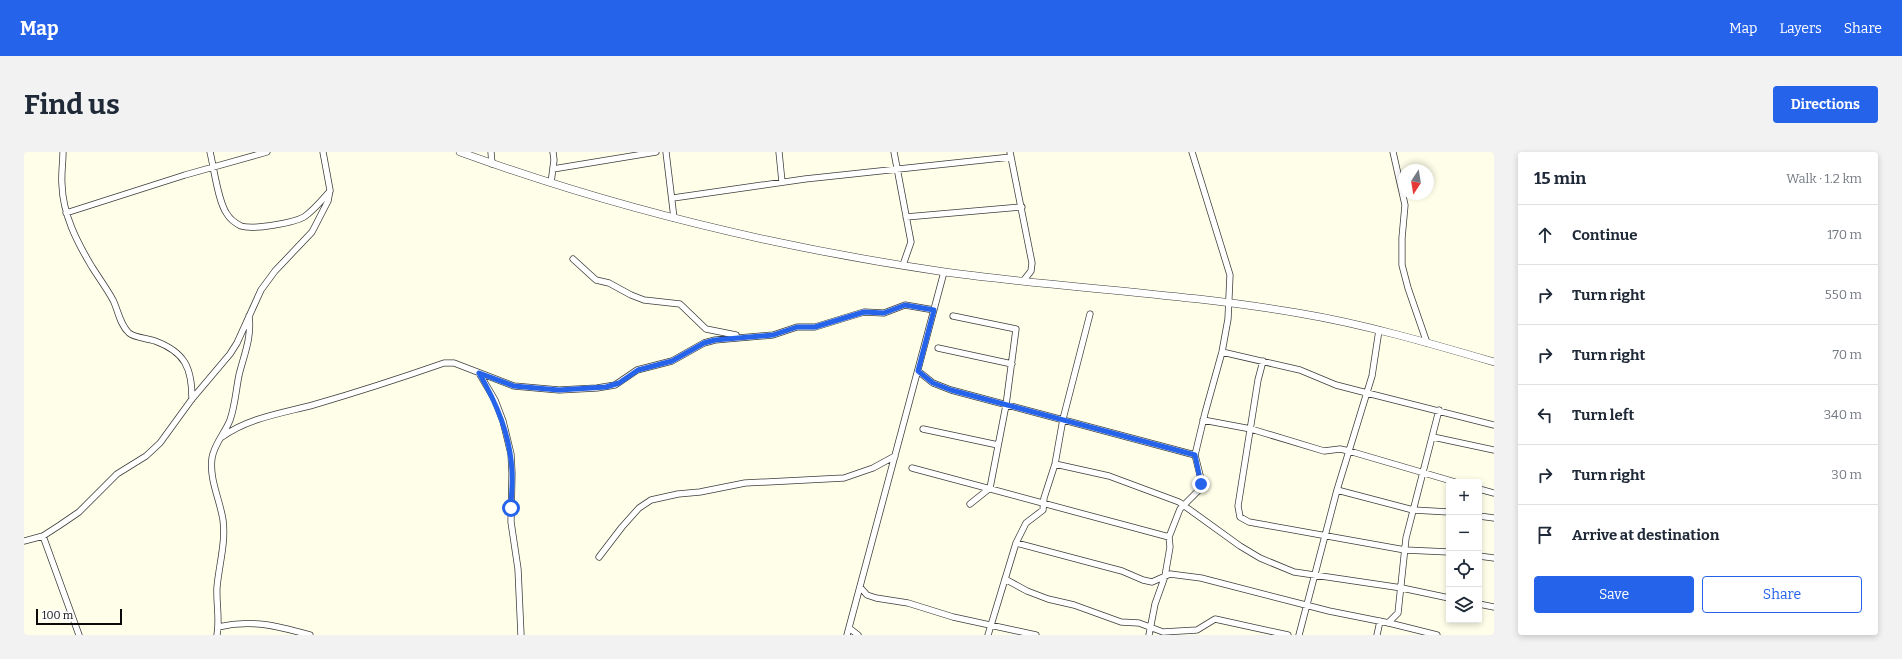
<!DOCTYPE html>
<meta charset="utf-8">
<style>
body{margin:0;font-family:Bitter,serif;background:#f2f2f3;color:#1f2937}
.controls{position:absolute;right:12px;bottom:12px;display:grid;overflow:hidden;border-radius:4px;box-shadow:0 2px 6px #0003}
.controls button{width:36px;height:36px;display:grid;place-items:center;padding:0;border:0;border-bottom:1px solid #e0e1e3;background:#fff;color:#1f2937;font:20px sans-serif}
.compass{position:absolute;left:1374px;top:12px;width:36px;height:36px;border-radius:50%;background:#fff;box-shadow:0 2px 6px #0003;rotate:192deg}
.scale{position:absolute;left:12px;bottom:10px;width:86px;box-sizing:border-box;padding-left:4px;border:2px solid #0a0a0a;border-top:0;font-size:11px;line-height:14px;white-space:nowrap;color:#0a0a0a;-webkit-text-stroke:3px #fff;paint-order:stroke}
.stop{position:absolute;width:12px;height:12px;margin:-9px;border:3px solid #2563eb;border-radius:50%;background:#fff}
.stop.end{background:#2563eb;border-color:#fff;box-shadow:0 1px 4px #0008}
.list{margin:0;padding:0;list-style:none}
h2{display:flex;justify-content:space-between;align-items:center;height:52px;margin:0;padding:0 16px;font-size:17px}
h2 small{font-size:13px;font-weight:400;color:#747a83}
.list li{display:grid;grid-template-columns:26px 1fr auto;gap:12px;align-items:center;box-sizing:border-box;height:60px;padding:0 16px;border-top:1px solid #e0e1e3}
.list b{display:block;font-size:15px;white-space:nowrap}
.list em{font-size:13px;font-style:normal;color:#747a83}
.actions{display:flex;gap:8px;padding:12px 16px}
.actions a{flex:1;padding:9px 0;border:1px solid #2563eb;border-radius:4px;text-align:center;font-size:14px;color:#2563eb}
.actions .main{background:#2563eb;color:#fff}
.icon{flex:none;width:22px;height:22px;fill:none;stroke:currentColor;stroke-width:2;stroke-linecap:round;stroke-linejoin:round}
.map{position:relative;flex:none;width:1470px;height:483px;overflow:hidden;border-radius:4px}
header{display:flex;align-items:center;gap:24px;box-sizing:border-box;height:56px;padding:0 20px;background:#2563eb;color:#fff}
header strong{font-size:19px}
nav{display:flex;gap:22px;margin-inline-start:auto;font-size:14px}
.intro{display:flex;align-items:center;justify-content:space-between;box-sizing:border-box;height:96px;padding:0 24px}
h1{margin:0;font-size:28px}
.button{padding:10px 18px;border-radius:4px;background:#2563eb;color:#fff;font-size:14px;font-weight:700}
main{display:flex;gap:24px;padding:0 24px}
aside{flex:1;background:#fff;border-radius:4px;box-shadow:0 2px 6px #0003}
.map>svg:first-child{display:block}
.lines{fill:none;stroke-linecap:round;stroke-linejoin:round}
.minor-casing{stroke:#3d3d3d;stroke-width:7}
.tertiary-casing{stroke:#3d3d3d;stroke-width:8}
.minor{stroke:#fff;stroke-width:5.5}
.tertiary{stroke:#fff;stroke-width:7}
.route{stroke:#2563eb;stroke-width:5}
</style>
<header>
<strong>Map</strong>
<nav><a>Map</a><a>Layers</a><a>Share</a></nav>
</header>
<div class="intro"><h1>Find us</h1><a class="button">Directions</a></div>
<main>
<div class="map">
<svg width="1470" height="483" viewBox="0 0 1470 483">
<rect width="100%" height="100%" fill="#fefee9"/>
<g class="lines">
<g class="minor-casing">
<path id="minor" d="M39,0C39,11 37,22 38,33C39,63 53,90 68,115C75,126 83,137 89,148C94,158 96,173 105,181C111,186 123,186 131,189C161,200 168,216 168,247
M186,0C190,16 194,50 203,62C206,67 211,71 217,74C229,78 269,71 280,65C290,58 298,48 306,39
M467,0L468,12
M642,0L650,66
M755,0L758,30
M870,0L887,90L879,113
M986,0L1008,111L1007,119L1000,128
M1369,0L1381,53L1378,86V113L1384,136L1403,191
M529,17L632,0
M527,31L530,8L529,0
M649,46L781,27L987,5
M42,61L161,23L243,0
M882,65L998,55
M549,107L572,128L585,131L607,143L620,148L656,152L682,177L712,183
M929,164L992,177L982,253L966,336L946,352
M914,196L988,212
M1198,200L1276,218L1312,233L1343,241L1470,273
M1239,209L1234,228L1214,354L1216,365L1225,370L1381,398L1425,400
M894,219L909,231L927,238L1171,303
M455,221L471,248L479,269L487,302L488,321L487,370L494,417L497,483
M1179,268L1227,277L1300,299L1316,297L1325,299L1431,330
M899,277L974,293
M198,285C224,266 259,261 289,253C334,240 377,226 420,211H430L490,234L535,238L573,236L591,233L613,218L648,209L680,191L691,188L749,183L773,175H791L840,160L860,161L881,153L910,158
M1409,285L1470,298
M1031,312L1085,324L1155,350L1216,394L1236,406L1270,420L1378,436L1425,446
M888,316L1145,385
M1455,337L1470,341
M1313,338L1389,358L1425,360
M1455,364L1470,366
M19,384L55,483
M0,389L19,384L36,373L55,360L93,322L122,304L136,291L168,247L206,202L213,191L237,138L251,119L288,80L304,49L306,38L299,0
M992,391L1098,419L1119,428L1128,430L1146,422L1177,426L1305,459L1365,471L1413,483
M1455,404L1470,406
M575,405L598,375L615,356L627,348L654,342L676,340L721,331L820,326L849,316L871,304
M981,427L1003,439L1024,447L1050,453L1097,470L1115,471L1139,480L1173,478L1191,467L1264,483
M836,435L843,443L852,446L884,451L929,465L1012,483
M1455,452L1470,455
M1364,471L1374,461L1382,386L1415,258
M194,475C228,467 253,474 286,483
M825,476L834,483
M193,483C196,467 192,451 193,435C195,413 202,390 199,368C196,348 185,327 188,306C190,292 201,281 206,268C211,254 212,238 215,223C220,203 228,185 225,164
M823,483L920,120
M964,483L992,391L1002,371L1019,358L1020,346L1031,312L1039,267L1066,162
M1125,483L1131,452L1141,424L1146,395L1145,385L1156,357L1176,337L1177,327L1171,303L1181,261L1198,200L1204,167L1206,123L1168,0
M1275,483L1313,338L1348,224L1355,178
M1353,483L1356,469"/>
</g>
<g class="tertiary-casing">
<path id="tertiary" d="M436,0C593,57 756,96 921,120C1038,136 1157,141 1274,161C1340,172 1405,191 1470,210"/>
</g>
<use href="#minor" class="minor"/>
<use href="#tertiary" class="tertiary"/>
</g>
<g class="lines">
<path class="route" d="M487,356C487,344 489,332 488,319C486,283 473,252 455,221L490,234L512,236L535,238L582,235L595,231L614,218L648,209L680,191L691,188L749,183L773,175H791L840,160L860,161L881,153L910,158L894,219L909,231L927,238L1171,303L1177,332"/>
</g>
</svg>
<div class="controls">
<button>+</button>
<button>−</button>
<button><svg class="icon" aria-label="locate" viewBox="0 0 24 24"><circle cx="12" cy="12" r="6"/><path d="M12 2v4M12 18v4M2 12h4M18 12h4"/></svg></button>
<button><svg class="icon" aria-label="layers" viewBox="0 0 24 24"><path d="M12 4l9 5-9 5-9-5zM3 14l9 5 9-5"/></svg></button>
</div>
<svg class="compass" viewBox="-18 -18 36 36"><path d="M0-13l5 13h-10z" fill="#e53935"/><path d="M0 13l5-13h-10z" fill="#747a83"/></svg>
<div class="scale">100 m</div>
<div class="stop" style="left:487px;top:356px"></div>
<div class="stop end" style="left:1177px;top:332px"></div>
</div>
<aside>
<h2>15 min<small>Walk · 1.2 km</small></h2>
<ul class="list">
<li><svg class="icon" aria-label="ahead" viewBox="0 0 24 24"><path d="M12 20V5M6 11l6-6 6 6"/></svg><div><b>Continue</b></div><em>170 m</em></li>
<li><svg class="icon" aria-label="right" viewBox="0 0 24 24"><path d="M7 20v-9h11M14 6l5 5-5 5"/></svg><div><b>Turn right</b></div><em>550 m</em></li>
<li><svg class="icon" aria-label="right" viewBox="0 0 24 24"><path d="M7 20v-9h11M14 6l5 5-5 5"/></svg><div><b>Turn right</b></div><em>70 m</em></li>
<li><svg class="icon" aria-label="left" viewBox="0 0 24 24"><path d="M17 20v-9H6M10 6l-5 5 5 5"/></svg><div><b>Turn left</b></div><em>340 m</em></li>
<li><svg class="icon" aria-label="right" viewBox="0 0 24 24"><path d="M7 20v-9h11M14 6l5 5-5 5"/></svg><div><b>Turn right</b></div><em>30 m</em></li>
<li><svg class="icon" aria-label="arrive" viewBox="0 0 24 24"><path d="M6 21V4h12l-3 4 3 4H6"/></svg><div><b>Arrive at destination</b></div></li>
</ul>
<div class="actions"><a class="main">Save</a><a>Share</a></div>
</aside>
</main>
